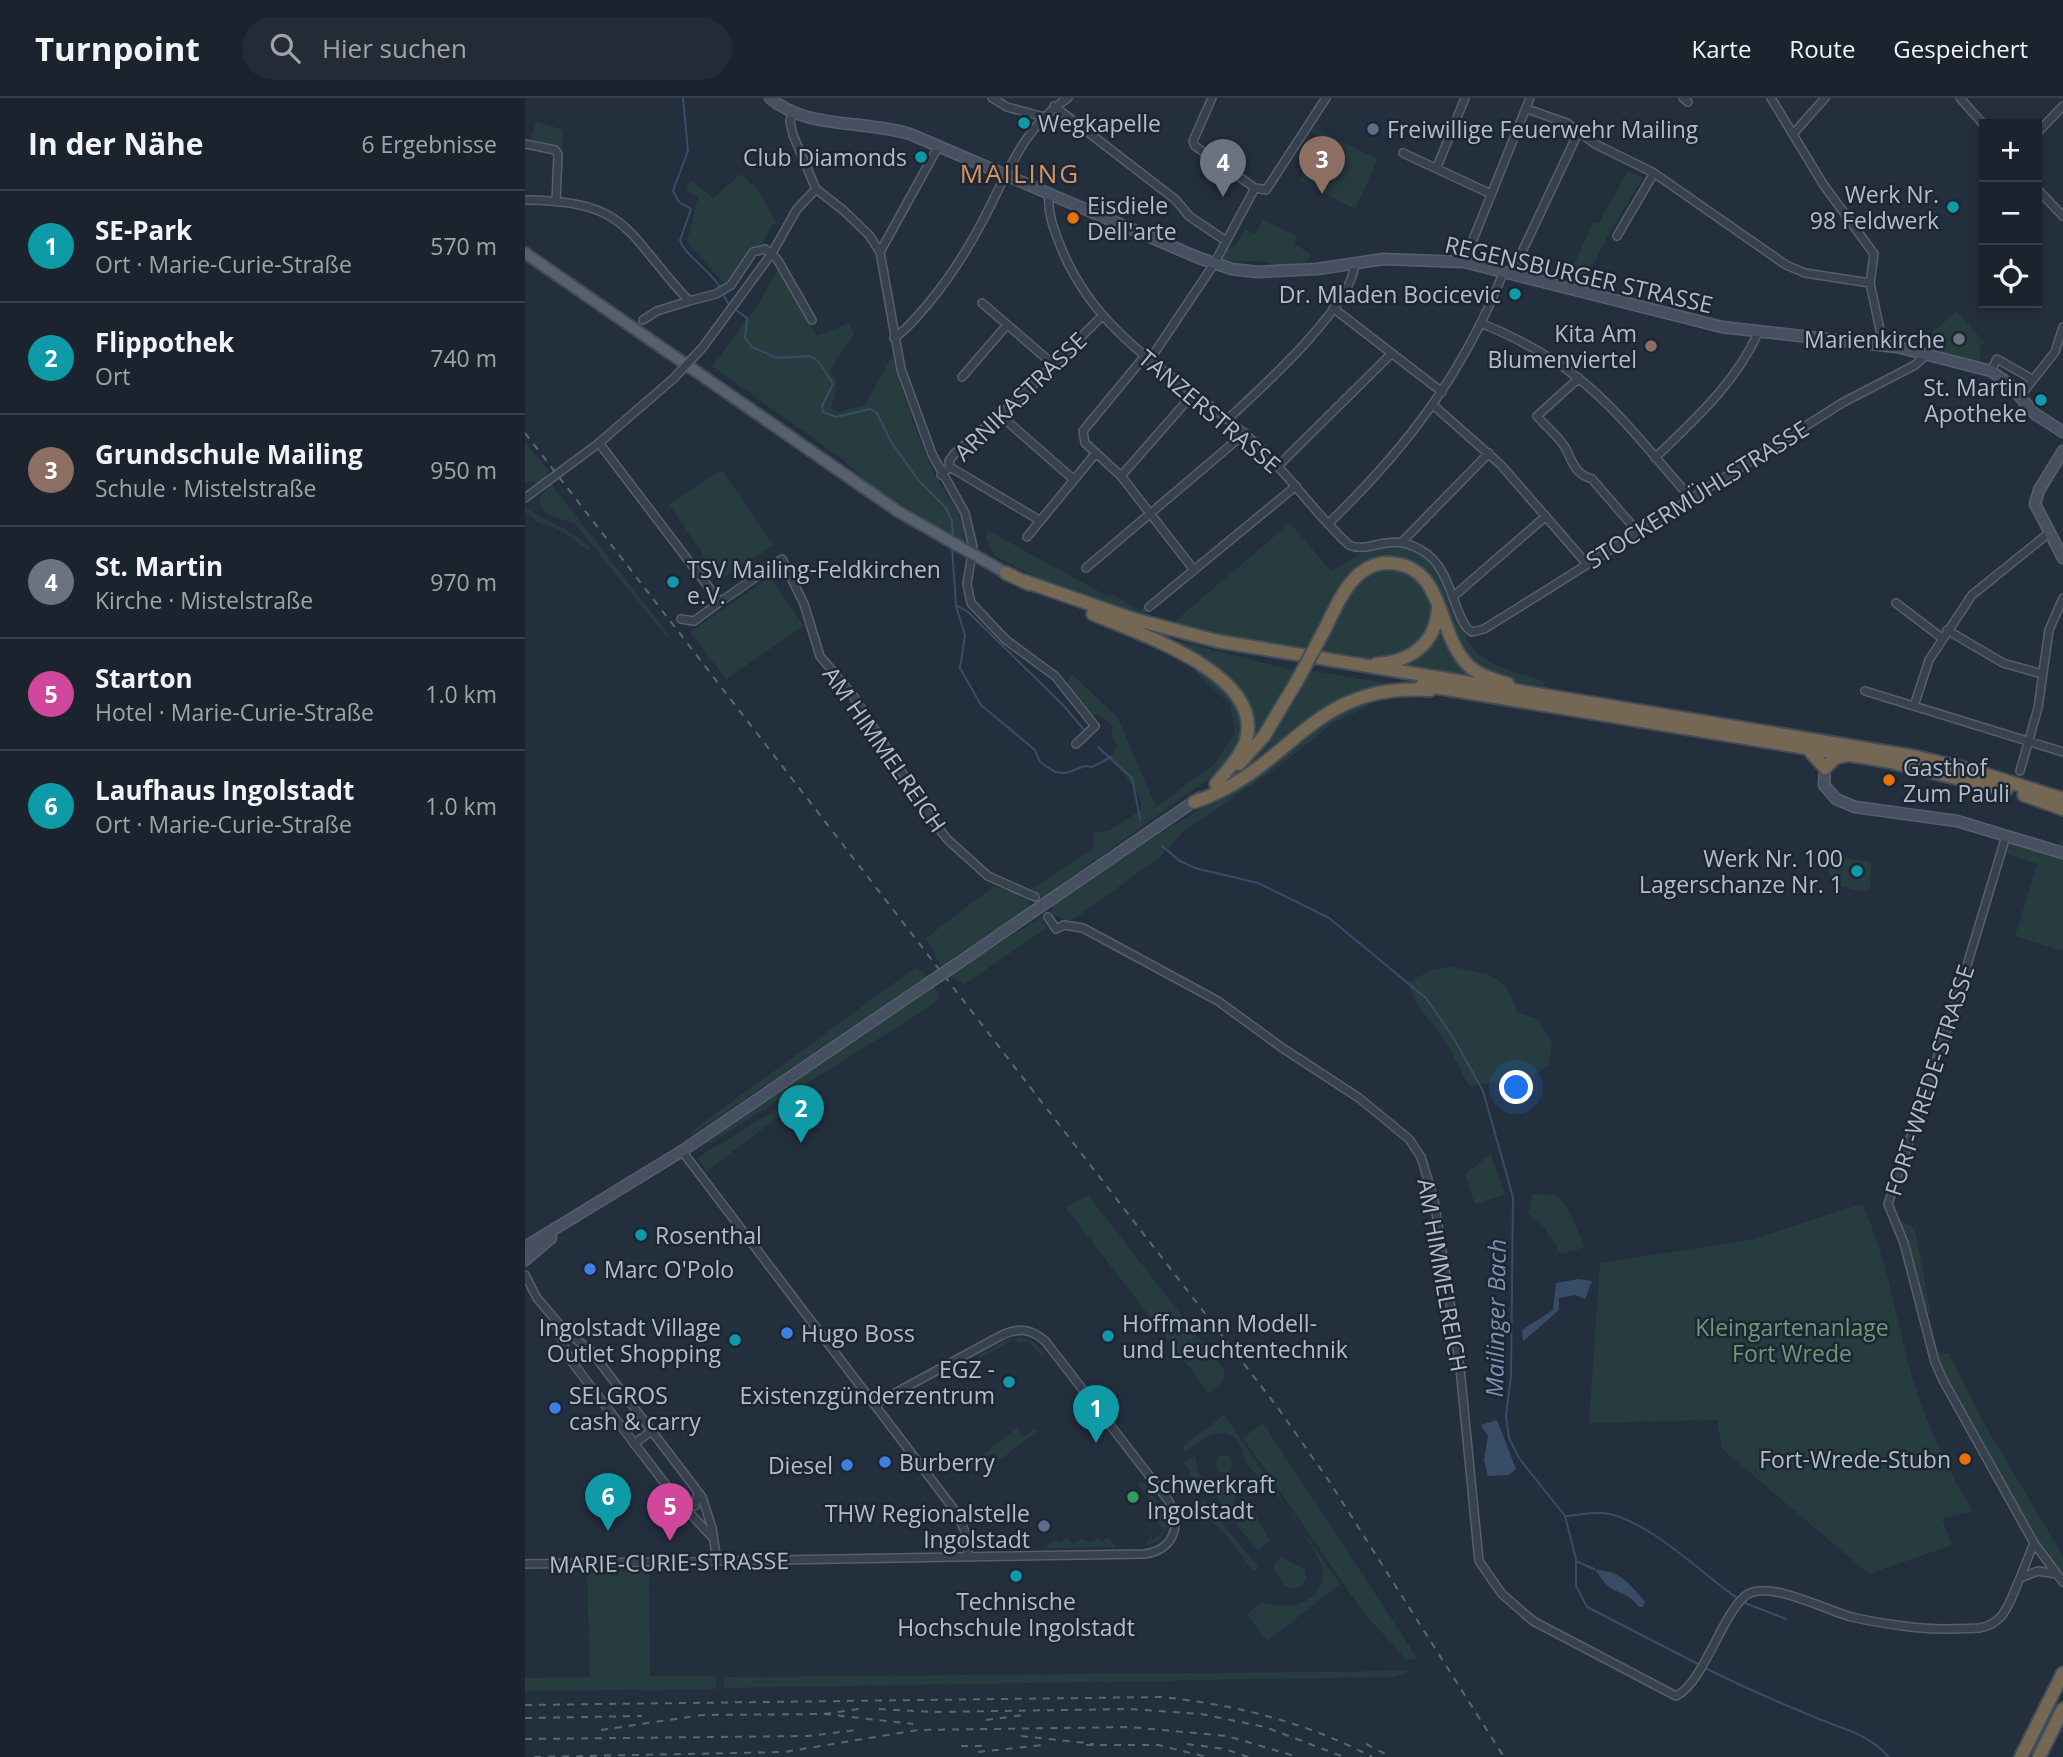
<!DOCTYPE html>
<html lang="de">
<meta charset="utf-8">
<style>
body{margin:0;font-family:"Open Sans",sans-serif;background:#242b36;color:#f1f3f6}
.controls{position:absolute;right:21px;top:21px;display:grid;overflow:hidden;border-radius:0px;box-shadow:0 4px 10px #0003}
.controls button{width:63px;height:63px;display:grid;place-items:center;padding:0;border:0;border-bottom:2px solid #39404a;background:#1b232e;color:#f1f3f6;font:35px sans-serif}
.you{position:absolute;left:992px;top:990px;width:24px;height:24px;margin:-18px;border:5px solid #fff;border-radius:50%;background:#1a73e8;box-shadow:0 0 0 10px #1a73e833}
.badge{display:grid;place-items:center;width:46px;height:46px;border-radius:50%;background:#8ab4f8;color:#fff;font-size:23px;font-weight:700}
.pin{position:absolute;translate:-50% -58px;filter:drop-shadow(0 2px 4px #0008)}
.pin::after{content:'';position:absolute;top:37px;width:24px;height:21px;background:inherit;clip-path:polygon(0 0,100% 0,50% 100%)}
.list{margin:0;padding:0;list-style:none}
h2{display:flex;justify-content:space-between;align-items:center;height:91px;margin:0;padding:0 28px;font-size:30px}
h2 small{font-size:23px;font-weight:400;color:#a0a4aa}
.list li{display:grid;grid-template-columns:46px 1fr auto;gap:21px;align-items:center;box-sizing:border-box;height:112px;padding:0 28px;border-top:2px solid #39404a}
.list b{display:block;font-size:26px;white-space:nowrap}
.list p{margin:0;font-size:23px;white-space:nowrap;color:#a0a4aa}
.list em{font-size:23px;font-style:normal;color:#a0a4aa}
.icon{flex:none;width:38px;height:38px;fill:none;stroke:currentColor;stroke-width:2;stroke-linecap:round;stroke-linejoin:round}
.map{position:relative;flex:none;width:1538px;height:1659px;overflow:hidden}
header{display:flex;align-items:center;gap:42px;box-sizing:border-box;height:98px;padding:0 35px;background:#1b232e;border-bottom:2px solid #39404a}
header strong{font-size:33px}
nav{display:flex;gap:38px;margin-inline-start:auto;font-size:24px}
.search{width:490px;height:63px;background:#242b36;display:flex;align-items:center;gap:18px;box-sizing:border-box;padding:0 24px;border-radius:38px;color:#a0a4aa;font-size:26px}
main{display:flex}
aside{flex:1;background:#1b232e}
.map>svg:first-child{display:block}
.green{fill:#263c3f}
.water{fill:#394c67}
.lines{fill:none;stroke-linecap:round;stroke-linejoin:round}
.stream{stroke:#394c67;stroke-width:2}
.street-casing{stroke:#565f6c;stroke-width:10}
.secondary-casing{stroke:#565f6c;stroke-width:13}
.primary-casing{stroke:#414a57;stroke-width:14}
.highway-casing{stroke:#434c59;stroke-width:16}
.street{stroke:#38414e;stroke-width:7}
.secondary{stroke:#465061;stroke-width:10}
.primary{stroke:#56606e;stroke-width:10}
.highway{stroke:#746855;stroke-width:12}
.rail{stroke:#5a6575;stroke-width:2;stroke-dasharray:7 7;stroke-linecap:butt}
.street-bridge-casing{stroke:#565f6c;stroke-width:10;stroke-linecap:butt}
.secondary-bridge-casing{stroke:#565f6c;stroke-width:13;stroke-linecap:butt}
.highway-bridge-casing{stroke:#434c59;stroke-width:16;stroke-linecap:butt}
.street-bridge{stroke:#38414e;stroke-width:7}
.secondary-bridge{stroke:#465061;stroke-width:10}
.highway-bridge{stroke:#746855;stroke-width:12}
.culture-dot{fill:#0f9aa8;stroke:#1d2633;stroke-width:2.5}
.service-dot{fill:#5c6f8a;stroke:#1d2633;stroke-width:2.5}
.food-dot{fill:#e8710a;stroke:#1d2633;stroke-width:2.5}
.worship-dot{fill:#6b7280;stroke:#1d2633;stroke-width:2.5}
.education-dot{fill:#8d6e63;stroke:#1d2633;stroke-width:2.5}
.shop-dot{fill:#3f7fe0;stroke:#1d2633;stroke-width:2.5}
.leisure-dot{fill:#2e9e5b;stroke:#1d2633;stroke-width:2.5}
.labels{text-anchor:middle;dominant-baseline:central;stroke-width:5;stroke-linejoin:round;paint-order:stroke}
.poi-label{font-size:23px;fill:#b4bcc9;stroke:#1d2633;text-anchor:start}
.street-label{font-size:23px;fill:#b4bcc9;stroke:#1d2633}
.park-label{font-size:23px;fill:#6b9a76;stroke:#1d2633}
.water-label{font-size:24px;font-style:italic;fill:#7c92b1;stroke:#1d2633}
.quarter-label{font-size:26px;letter-spacing:2px;fill:#d59563;stroke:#1d2633}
</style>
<header>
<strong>Turnpoint</strong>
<div class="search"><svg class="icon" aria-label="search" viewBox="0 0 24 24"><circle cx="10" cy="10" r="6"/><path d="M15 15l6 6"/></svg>Hier suchen</div>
<nav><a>Karte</a><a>Route</a><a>Gespeichert</a></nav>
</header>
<main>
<aside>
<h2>In der Nähe<small>6 Ergebnisse</small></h2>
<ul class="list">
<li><span class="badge" style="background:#0f9aa8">1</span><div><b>SE-Park</b><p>Ort · Marie-Curie-Straße</p></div><em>570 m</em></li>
<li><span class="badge" style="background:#0f9aa8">2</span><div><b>Flippothek</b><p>Ort</p></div><em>740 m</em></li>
<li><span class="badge" style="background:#8d6e63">3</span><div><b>Grundschule Mailing</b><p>Schule · Mistelstraße</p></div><em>950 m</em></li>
<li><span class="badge" style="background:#6b7280">4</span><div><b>St. Martin</b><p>Kirche · Mistelstraße</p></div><em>970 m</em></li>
<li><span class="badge" style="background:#d1479c">5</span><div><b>Starton</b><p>Hotel · Marie-Curie-Straße</p></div><em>1.0 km</em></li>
<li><span class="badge" style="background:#0f9aa8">6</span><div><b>Laufhaus Ingolstadt</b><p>Ort · Marie-Curie-Straße</p></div><em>1.0 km</em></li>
</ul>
</aside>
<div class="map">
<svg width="1538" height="1659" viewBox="0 0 1538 1659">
<rect width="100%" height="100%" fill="#242f3e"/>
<path class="green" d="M11,23L38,32L37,51L5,43Z
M788,30L853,61L830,111L774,82L793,43L811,52L797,82L794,81L798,83L815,49L786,34Z
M1103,73L1118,80L1086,132L1059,184L1043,180L1068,124L1073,126Z
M216,76L234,93L252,126L247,127L237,146L228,149L205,184H198L162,144L173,100L161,92L165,82L188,100Z
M738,122L772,138L769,146L786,156L782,164L754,168L736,163H699L697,160L702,150L710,149L720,131L730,136Z
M253,171L292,238L324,225L329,236L305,272L312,285L306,311L314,314L340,307L367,258C380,297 391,340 410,377C426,407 437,408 440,445L342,385L320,363L187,268L231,210Z
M1432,214L1459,244L1454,249L1456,262L1444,264L1403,249L1409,232Z
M0,344L24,373L16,384H0Z
M197,372L248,447L195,482L144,406Z
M26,386L144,537L142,539L49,425L24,417L15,407V399Z
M0,409C22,425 46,430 65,450L63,452L35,432L14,425L0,415Z
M765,425L806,473C821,465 838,452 854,447C915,432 925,513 947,549C959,568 999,576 1020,584L1018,589C997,585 962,581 948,565C925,540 927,504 907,479C878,443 837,463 814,494C800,511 791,535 780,555L650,529L544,495L470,458L461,441L462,432L582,498L587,496L614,513L618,510L622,516L649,524Z
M874,471C914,494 914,512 892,550L855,562L791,557L837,479L854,472Z
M245,479L279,528L201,581L165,534Z
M915,525L925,545L963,584L866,569Z
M614,533L771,573L732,640L720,654L727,619L713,593Z
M673,569C707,592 714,600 719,640L695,673L518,799L506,791L567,752L569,735L584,733L616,712C618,695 597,673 585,663L592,648L586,637L588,628L573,617L564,616L541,587L547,576L593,620L631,709L689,666L710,635L705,606L670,574Z
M784,572L865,586L828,597L802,610L774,627L725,670L707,681L721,667Z
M842,602L844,608L808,625L758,665L657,735L636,758L549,821L540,822L527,816L528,807L626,741L722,682L798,621Z
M1536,741L1538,742V853L1490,838L1512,766L1480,755L1485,743L1531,757Z
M1309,759L1346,764L1345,790L1339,794L1308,786L1303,774Z
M469,788L501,798L505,809L416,868L401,840Z
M516,819L522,830L438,887L425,877Z
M925,868C962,878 979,871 992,914L1012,921L1027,944L1024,967L1005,980L944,988L920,943L890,903L883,884L903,874Z
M391,869L402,878L165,1038L167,1033Z
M409,888L414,900L400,912L185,1045H179Z
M275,997L277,998L273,1004L182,1073L172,1060Z
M966,1056L980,1097L950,1106L940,1076Z
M1007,1096L1030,1097L1041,1107L1060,1149L1036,1156L1018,1128L1003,1115Z
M563,1097L700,1273L698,1283L684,1295L541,1110Z
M1337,1106C1365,1165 1371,1229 1391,1291C1405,1333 1425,1376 1448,1413L1417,1421L1427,1447L1344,1476L1197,1351L1192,1322L1064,1325L1075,1165L1225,1142Z
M1375,1122L1387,1129L1391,1136L1406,1217H1401L1385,1152L1374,1127Z
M495,1239L507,1243L520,1256L517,1258L503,1243L494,1245L489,1241L455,1261L453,1258L482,1242Z
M1411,1253L1424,1256L1456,1320L1538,1458V1480L1501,1425L1427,1294Z
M699,1317L815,1486L742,1543L722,1517L735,1505C764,1511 797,1509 798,1472C792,1452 763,1410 749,1394C741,1384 729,1376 722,1366C715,1354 720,1343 703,1336C688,1330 672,1347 661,1353L657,1349Z
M738,1325L893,1561L882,1562L838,1514L718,1340Z
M492,1330L499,1339L510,1331L512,1333L475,1362L469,1354L443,1374L440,1370Z
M690 1366a9 9 0 1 1 18 0a9 9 0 1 1-18 0Z
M670,1358L672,1372L678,1380L677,1382L663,1377L666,1374L658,1365Z
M713,1378L708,1412L703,1414L685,1389C692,1382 704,1387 713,1378Z
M618,1384L640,1413L643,1428L633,1444L616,1448L626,1441L618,1428L628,1441L639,1433L629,1420L635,1414L612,1385Z
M720,1398L745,1443L733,1452L712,1428Z
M679,1402L733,1469L732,1472L728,1473L699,1434L675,1413L674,1407Z
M542,1439L548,1447L556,1441L567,1445L572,1440L576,1444L583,1439L591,1449L519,1450L531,1441L534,1445Z
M757,1459L780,1472L781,1480L777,1488L769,1491L760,1488L748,1471L751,1463Z
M124,1473L125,1578H191V1591L0,1593V1580L65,1579L62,1474Z
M884,1573L870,1579L199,1590L200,1579Z"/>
<path class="water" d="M1053,1181L1067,1183L1060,1201L1050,1197L1034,1200V1212L998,1243L997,1232L1028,1212L1031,1185Z
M972,1322L991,1371L984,1377L963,1378L959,1362L963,1338L956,1327Z
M1069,1472C1095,1472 1104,1485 1120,1504L1118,1509H1114C1100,1491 1093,1498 1081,1486C1076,1481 1075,1476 1069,1472Z"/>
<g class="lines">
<path class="stream" d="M158,0L163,53L148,93L154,104L166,111L155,142C159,157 184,171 195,189
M197,194L204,207
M208,210L222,220L220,240L227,249L252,260L285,258L293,263L308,286L297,308L298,314L311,319L345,311L352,315L366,344L395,384L421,410L427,423L428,440
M427,449L431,507L443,514L539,608L560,633
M431,508L440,537L435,570L456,607L510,652L515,664L530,674L541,675L560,668L567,669L586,659
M573,649L607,680L615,721
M637,748L655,763L670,770L733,785L804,820L901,900L928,939L958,993L988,1099L986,1278L981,1318L984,1340L994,1360L1040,1418L1051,1461V1488L1062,1509L1175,1567
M1041,1418C1053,1417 1068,1414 1079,1415C1123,1421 1177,1476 1212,1500
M1051,1463L1069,1471
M1220,1505L1261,1521
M1180,1570C1216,1588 1253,1604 1289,1619C1320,1632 1340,1634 1364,1659"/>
<g class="street-casing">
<path id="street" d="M467,0L482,9L519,19
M687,0L668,43L670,48L730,90
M1158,0L1163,4
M1246,0L1298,86L1349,156L1345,185L1358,246
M1435,0L1459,27
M529,8L651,102L664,118L701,143
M1002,11L1042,25L1070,46L1129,75L1261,167L1280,175L1345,185
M267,15L265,24L268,37L291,91L318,112L344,137L355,154L376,271L407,356L440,415L448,449L442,486L446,505L481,542L530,578L570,628L551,646
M1512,35L1538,8
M1268,36L1300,0
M0,46L30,52L33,56L31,104
M878,55L966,96
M912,69L940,0
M1512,91L1538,118
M524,96C522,116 530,134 537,152C577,247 660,280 730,345C764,376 790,416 824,447C845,457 867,430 902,456C928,475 930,525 947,534L959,531L1017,495L1317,305L1390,267L1401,257
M0,102C105,102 101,136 164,203L191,196L206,187L228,154L240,151L252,161L287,222
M1092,138L1129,75
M355,154L413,49
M939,164L1005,0
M987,175L1054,33
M457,205L529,267
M808,210L917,294
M118,222L132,213L164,203
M958,226C992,240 1024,257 1053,280C1095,313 1129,359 1165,399
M369,240C383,231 392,218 403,206C423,182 441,154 456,126C481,80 497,29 543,0
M178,249L247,155L272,111L291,91
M624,263L689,166L730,90L741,92L801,0
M1466,273L1472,261L1507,281
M437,279L482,227
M1054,280L1012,318C1020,328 1037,341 1042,353C1048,366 1051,376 1067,381L1112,433
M1495,298L1530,254L1538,229
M908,307L976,367L1061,465
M475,317L548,381
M703,321C735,291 828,208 830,165
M74,345L195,504L257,461L279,506L295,558L329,599L406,720L422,741L463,778L510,799
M571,355L596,378L669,472
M1130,360C1169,322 1210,286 1233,235
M754,367L866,256
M425,369L514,422
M416,377L425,369L424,363L430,355L500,295L576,219
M596,378L668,296
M0,400L74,345L149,280
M804,425C882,350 939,274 979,173
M502,439L571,355L560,345L558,333L619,259
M877,444L964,355
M561,470L720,335
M929,498L1020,419
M1371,505L1417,540
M624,509L771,388
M156,521L169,523L195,504
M1422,532L1478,565L1517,576
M1340,593L1538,654
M1389,608L1404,562L1447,497L1524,435
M1495,673L1513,610L1524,532L1538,500
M1481,738L1430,907L1363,1106L1379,1145L1410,1264L1418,1282L1509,1445L1538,1484
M523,819L531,831L539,827L558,830L693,903L756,949L834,1000L884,1041L896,1059L909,1101L935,1270L954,1463L977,1496L1008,1523L1151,1598C1179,1584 1195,1520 1220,1498C1242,1480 1302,1513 1327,1519C1344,1523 1362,1526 1379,1528C1404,1532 1429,1531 1454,1530C1481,1526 1485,1502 1495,1480L1513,1473L1531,1476
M157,1053L431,1414L442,1438L443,1458
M0,1177L12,1200L39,1232L66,1253L177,1399L187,1430L192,1463
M31,1226L44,1260L151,1400L186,1438
M50,1267L49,1260L54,1253L67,1256
M109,1346L126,1333
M157,1405L170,1408L173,1394
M0,1466L620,1456C650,1451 657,1426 643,1402L521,1244C507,1231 495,1229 477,1237L350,1306
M1495,1480L1509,1445"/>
</g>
<g class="secondary-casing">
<path id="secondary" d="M245,0C280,31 339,22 385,36L674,160L707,171L732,174L792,171L858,161L939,164L1197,229L1372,249L1466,273L1483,285L1510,316L1538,334
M1538,353L1514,392L1510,406L1538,460
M1300,670L1299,687L1311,701L1330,709L1432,723L1538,755
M429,868L674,700
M0,1149L157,1053L402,886
M0,1162L26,1140"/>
</g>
<g class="primary-casing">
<path id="primary" d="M0,155L374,414L481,475"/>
</g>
<g class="highway-casing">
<path id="highway" d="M481,475L504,486
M499,483L608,521L692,543L1392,659L1450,673L1538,701
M568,516C614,536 740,576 721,642C716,659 701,673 691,686
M800,531C813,504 828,465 863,465C921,466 911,537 944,568C955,578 970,582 983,586
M851,566C885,564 911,546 913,510
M897,587L1361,663L1481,692
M1284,652L1300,670L1310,660L1323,657
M714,666L739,638L772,583
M1499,697L1538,711
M669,704C767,672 785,583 905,592
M1496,1659L1538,1575
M1514,1659L1538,1611"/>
</g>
<use href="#street" class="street"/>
<use href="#secondary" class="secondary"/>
<use href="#primary" class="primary"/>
<use href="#highway" class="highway"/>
<path class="rail" d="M0,335L753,1310L804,1383L979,1659
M0,1607L637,1599C711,1607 781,1624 847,1659
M354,1611L408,1614L605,1611L676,1616L740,1629L819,1659
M299,1616L340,1610
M0,1620L117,1618
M461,1622L499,1617
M76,1632L177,1617L299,1616L388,1626
M496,1638L569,1646
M0,1641L283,1638L331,1632
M662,1646L700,1651L723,1659
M841,1646L866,1659
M561,1647H633L682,1659
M436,1648H463
M453,1654L519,1647
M9,1659L259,1654L393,1632L605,1629L702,1638L773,1659"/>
<g class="street-bridge-casing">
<path id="street-bridge" d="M149,280L178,249"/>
</g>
<g class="secondary-bridge-casing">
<path id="secondary-bridge" d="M402,886L429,868"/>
</g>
<g class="highway-bridge-casing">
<path id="highway-bridge" d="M772,583L800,531"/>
</g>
<use href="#street-bridge" class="street-bridge"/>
<use href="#secondary-bridge" class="secondary-bridge"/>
<use href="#highway-bridge" class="highway-bridge"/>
</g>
<g class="culture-dot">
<circle cx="499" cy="25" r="7"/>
<circle cx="396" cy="59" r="7"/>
<circle cx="1428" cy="109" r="7"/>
<circle cx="990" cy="196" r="7"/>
<circle cx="1516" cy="302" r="7"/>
<circle cx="148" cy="484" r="7"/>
<circle cx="1332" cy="773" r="7"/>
<circle cx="116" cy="1137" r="7"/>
<circle cx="583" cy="1238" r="7"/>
<circle cx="210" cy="1242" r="7"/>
<circle cx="484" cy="1284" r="7"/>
<circle cx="491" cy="1478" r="7"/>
</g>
<g class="service-dot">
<circle cx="848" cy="31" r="7"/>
<circle cx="519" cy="1428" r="7"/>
</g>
<g class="food-dot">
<circle cx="548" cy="120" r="7"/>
<circle cx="1364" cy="682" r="7"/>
<circle cx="1440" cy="1361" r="7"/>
</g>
<circle class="worship-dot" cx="1434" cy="241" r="7"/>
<circle class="education-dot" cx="1126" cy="248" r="7"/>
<g class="shop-dot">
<circle cx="65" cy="1171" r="7"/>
<circle cx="262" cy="1235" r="7"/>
<circle cx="30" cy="1310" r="7"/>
<circle cx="360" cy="1364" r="7"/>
<circle cx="322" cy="1367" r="7"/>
</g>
<circle class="leisure-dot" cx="608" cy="1399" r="7"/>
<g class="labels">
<g class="poi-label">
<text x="513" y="25">Wegkapelle</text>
<text x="862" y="31">Freiwillige Feuerwehr Mailing</text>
<text x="382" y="59" text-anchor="end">Club Diamonds</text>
<text x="1414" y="96" text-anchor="end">Werk Nr.<tspan x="1414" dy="26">98 Feldwerk</tspan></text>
<text x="562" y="107">Eisdiele<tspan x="562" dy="26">Dell'arte</tspan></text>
<text x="976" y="196" text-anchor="end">Dr. Mladen Bocicevic</text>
<text x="1112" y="235" text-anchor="end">Kita Am<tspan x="1112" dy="26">Blumenviertel</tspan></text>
<text x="1420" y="241" text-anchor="end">Marienkirche</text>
<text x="1502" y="289" text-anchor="end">St. Martin<tspan x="1502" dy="26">Apotheke</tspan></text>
<text x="162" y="471">TSV Mailing-Feldkirchen<tspan x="162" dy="26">e.V.</tspan></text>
<text x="1378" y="669">Gasthof<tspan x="1378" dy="26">Zum Pauli</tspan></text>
<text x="1318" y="760" text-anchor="end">Werk Nr. 100<tspan x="1318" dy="26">Lagerschanze Nr. 1</tspan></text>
<text x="130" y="1137">Rosenthal</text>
<text x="79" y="1171">Marc O'Polo</text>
<text x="597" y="1225">Hoffmann Modell-<tspan x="597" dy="26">und Leuchtentechnik</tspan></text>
<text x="196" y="1229" text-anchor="end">Ingolstadt Village<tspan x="196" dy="26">Outlet Shopping</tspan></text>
<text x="276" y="1235">Hugo Boss</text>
<text x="470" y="1271" text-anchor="end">EGZ -<tspan x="470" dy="26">Existenzgünderzentrum</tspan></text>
<text x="44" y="1297">SELGROS<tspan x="44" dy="26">cash &amp; carry</tspan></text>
<text x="1426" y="1361" text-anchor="end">Fort-Wrede-Stubn</text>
<text x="374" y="1364">Burberry</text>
<text x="308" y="1367" text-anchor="end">Diesel</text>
<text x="622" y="1386">Schwerkraft<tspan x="622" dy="26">Ingolstadt</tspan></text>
<text x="505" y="1415" text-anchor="end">THW Regionalstelle<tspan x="505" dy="26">Ingolstadt</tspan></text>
<text x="491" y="1503" text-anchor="middle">Technische<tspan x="491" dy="26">Hochschule Ingolstadt</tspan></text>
</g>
<g class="street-label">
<text transform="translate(1054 176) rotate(13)">REGENSBURGER STRASSE</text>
<text transform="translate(495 298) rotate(-44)">ARNIKASTRASSE</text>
<text transform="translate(685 313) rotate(40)">TANZERSTRASSE</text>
<text transform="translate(1172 396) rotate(-32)">STOCKERMÜHLSTRASSE</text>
<text transform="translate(360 651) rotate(55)">AM HIMMELREICH</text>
<text transform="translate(1404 982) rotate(-72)">FORT-WREDE-STRASSE</text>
<text transform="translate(918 1177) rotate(80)">AM HIMMELREICH</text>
<text transform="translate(144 1464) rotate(-1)">MARIE-CURIE-STRASSE</text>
</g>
<g class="park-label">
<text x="1267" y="1229">Kleingartenanlage<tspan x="1267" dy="26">Fort Wrede</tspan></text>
</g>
<g class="water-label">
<text transform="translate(970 1220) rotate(-89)">Mailinger Bach</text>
</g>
<g class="quarter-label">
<text x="495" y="75">MAILING</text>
</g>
</g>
</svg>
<div class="controls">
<button>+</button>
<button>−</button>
<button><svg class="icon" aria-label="locate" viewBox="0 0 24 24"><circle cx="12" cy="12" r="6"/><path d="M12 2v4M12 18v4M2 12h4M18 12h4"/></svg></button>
</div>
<div class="you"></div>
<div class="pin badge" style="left:571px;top:1345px;background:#0f9aa8">1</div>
<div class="pin badge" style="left:276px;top:1045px;background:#0f9aa8">2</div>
<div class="pin badge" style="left:797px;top:96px;background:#8d6e63">3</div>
<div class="pin badge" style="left:698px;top:99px;background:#6b7280">4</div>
<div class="pin badge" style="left:145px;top:1443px;background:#d1479c">5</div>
<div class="pin badge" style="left:83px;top:1433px;background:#0f9aa8">6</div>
</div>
</main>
